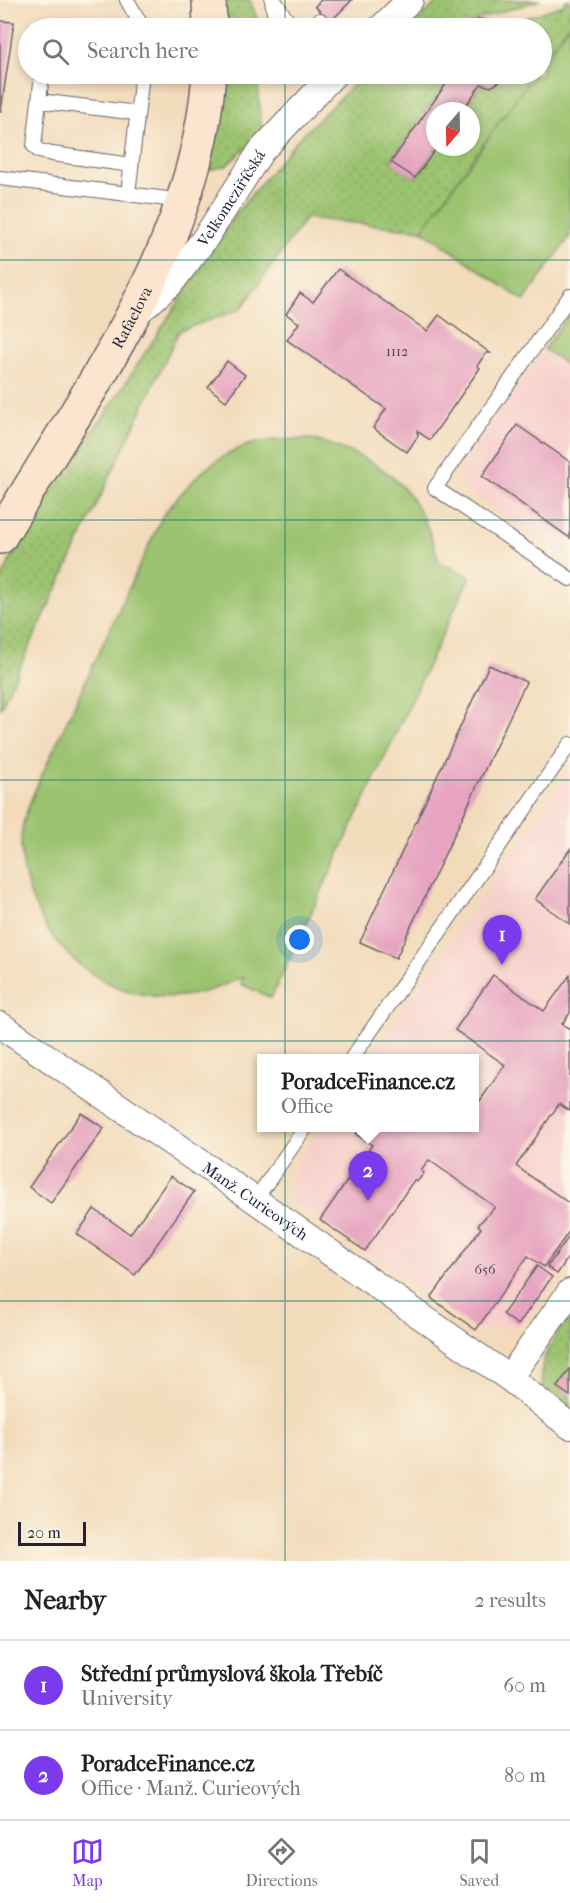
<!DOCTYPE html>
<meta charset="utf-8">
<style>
body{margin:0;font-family:"IM FELL French Canon",serif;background:#f2f2f2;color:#222}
.compass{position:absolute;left:426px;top:102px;width:54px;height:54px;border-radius:50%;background:#fff;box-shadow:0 3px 9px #0003;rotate:200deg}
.scale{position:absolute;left:18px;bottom:15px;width:68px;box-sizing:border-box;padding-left:6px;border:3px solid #22223b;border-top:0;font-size:16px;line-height:21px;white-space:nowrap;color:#22223b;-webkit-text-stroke:4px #fcf5e5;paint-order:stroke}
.you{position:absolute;left:300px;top:940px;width:21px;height:21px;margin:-15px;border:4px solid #fff;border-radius:50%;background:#1a73e8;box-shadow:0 0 0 9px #1a73e833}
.badge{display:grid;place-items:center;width:39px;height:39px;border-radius:50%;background:#7c3aed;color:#fff;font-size:20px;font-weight:700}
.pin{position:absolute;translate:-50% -50px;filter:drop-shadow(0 2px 3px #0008)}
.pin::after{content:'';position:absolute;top:32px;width:21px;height:18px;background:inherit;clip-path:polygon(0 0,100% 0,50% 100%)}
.popup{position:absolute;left:257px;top:1054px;width:222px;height:78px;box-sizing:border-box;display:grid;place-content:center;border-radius:0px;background:#fff;filter:drop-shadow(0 2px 4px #0005);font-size:20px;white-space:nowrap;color:#767676}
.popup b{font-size:22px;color:#222}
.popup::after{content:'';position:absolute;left:50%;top:100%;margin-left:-12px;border:12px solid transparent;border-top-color:#fff}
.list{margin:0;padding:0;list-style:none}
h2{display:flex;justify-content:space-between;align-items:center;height:78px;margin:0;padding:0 24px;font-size:26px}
h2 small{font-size:20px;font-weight:400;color:#767676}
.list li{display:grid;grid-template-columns:39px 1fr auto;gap:18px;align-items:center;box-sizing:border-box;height:90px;padding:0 24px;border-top:2px solid #e0e0e0}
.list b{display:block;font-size:22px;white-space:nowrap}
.list p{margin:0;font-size:20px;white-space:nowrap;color:#767676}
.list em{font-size:20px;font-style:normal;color:#767676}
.icon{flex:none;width:33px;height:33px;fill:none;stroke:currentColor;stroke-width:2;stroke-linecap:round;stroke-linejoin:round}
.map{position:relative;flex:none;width:570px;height:1561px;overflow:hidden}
.search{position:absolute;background:#fff;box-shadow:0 3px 9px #0003;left:18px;right:18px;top:18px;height:66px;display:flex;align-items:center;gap:15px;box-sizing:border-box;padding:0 21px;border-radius:33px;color:#767676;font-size:22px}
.sheet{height:258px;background:#fff}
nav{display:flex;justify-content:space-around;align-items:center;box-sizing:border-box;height:84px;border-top:2px solid #e0e0e0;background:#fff;font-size:16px;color:#767676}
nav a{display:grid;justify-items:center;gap:3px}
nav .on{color:#7c3aed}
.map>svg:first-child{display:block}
.built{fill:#f7d0cb}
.grass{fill:url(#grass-dots);stroke:#5e7255;stroke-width:1.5}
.garden{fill:#9bc36f;stroke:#5e7255;stroke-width:1.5}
.building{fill:#e6a4c0}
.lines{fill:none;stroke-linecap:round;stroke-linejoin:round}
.lane-casing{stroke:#6b6368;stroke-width:16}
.street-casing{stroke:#6b6368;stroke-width:28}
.secondary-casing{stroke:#6b6368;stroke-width:36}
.lane{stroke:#fff;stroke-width:14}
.street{stroke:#fff;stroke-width:26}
.secondary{stroke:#fce5cf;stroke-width:33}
.grid{fill:none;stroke:#0f766e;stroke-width:1.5;stroke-opacity:0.55}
.labels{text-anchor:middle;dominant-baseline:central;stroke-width:4.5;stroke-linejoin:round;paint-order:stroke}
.number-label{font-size:14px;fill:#53425c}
.street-label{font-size:16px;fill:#22223b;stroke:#fcf5e5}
</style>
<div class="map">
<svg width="570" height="1561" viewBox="0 0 570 1561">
<defs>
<pattern id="grass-dots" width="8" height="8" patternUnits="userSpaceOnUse" patternTransform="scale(1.5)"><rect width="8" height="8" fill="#9bc36f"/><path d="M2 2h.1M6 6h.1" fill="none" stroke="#85a761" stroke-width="1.8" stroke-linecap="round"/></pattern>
</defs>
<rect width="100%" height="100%" fill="#fcf5e5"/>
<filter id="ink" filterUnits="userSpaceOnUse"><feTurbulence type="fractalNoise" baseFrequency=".0167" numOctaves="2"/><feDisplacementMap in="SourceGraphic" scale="12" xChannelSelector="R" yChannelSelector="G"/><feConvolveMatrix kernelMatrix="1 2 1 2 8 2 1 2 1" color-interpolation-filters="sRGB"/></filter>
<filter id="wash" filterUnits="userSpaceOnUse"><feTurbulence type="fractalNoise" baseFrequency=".008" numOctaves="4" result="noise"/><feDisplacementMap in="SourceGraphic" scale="24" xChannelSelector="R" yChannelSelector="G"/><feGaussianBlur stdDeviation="1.35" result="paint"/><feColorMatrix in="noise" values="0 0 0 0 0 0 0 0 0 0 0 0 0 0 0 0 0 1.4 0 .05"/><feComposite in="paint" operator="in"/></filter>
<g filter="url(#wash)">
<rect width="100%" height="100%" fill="#f2dbbb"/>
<path class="built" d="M570,313V563L464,488L459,468Z
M570,770V1263L538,1308L514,1328L476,1330L292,1201L290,1187L299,1160L321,1128H475V1058H369Z"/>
<path class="grass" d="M222,0H250L258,21L252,28H224Z
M439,0H540L479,19L465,28H410Z
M566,0H570V23L542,63V28H507L505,25L563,5Z
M224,74H257L262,133L226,166L209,170L223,93Z
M365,74H453L391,161L415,178L437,147H471V111H462L481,84L491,87L512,74H534L422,230L306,218L241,309L179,331L0,709V583L36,502L102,419L237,212L298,139Z
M570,1315V1418C563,1412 555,1406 549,1399C528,1372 554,1337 570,1315Z"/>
<path class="garden" d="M569,25L570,236L524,301L422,230L534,74H542V63Z
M570,313V367L544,349Z
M311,439C386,460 419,486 439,562L470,576L271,998L241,984L243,977C224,985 205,994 183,996C93,1005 22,929 21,842C21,821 31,800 39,781L163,515C190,481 220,448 265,441C280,439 296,440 311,439Z"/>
<g id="blocks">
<path class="building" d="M321,0H352L330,22L315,6Z
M479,19L505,25L507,28H465Z
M0,21L14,22L1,111H0Z
M453,74H512L491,87L481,84L462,111H435L437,147L415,178L391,162Z
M338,269L427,331L439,315L490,353H486L477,366L480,368L430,440L417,431L418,436L407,452L373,428L386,409L287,340L299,323L286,314L300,293L313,302Z
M227,361L245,375L226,401L208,387Z
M517,425L570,462V538L482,476Z
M489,665L526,682L396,958L360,942Z
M570,849V924L535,899Z
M493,975L544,1011L570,975V1013L562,1024L570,1029V1111L559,1104L516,1166L570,1204V1230L544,1267L528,1256L476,1330L431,1298L481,1228L478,1225L495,1207L429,1160L421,1171L424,1173L417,1182L414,1180L365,1251L320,1220L372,1145L356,1134L361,1128H475V1108L505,1065L455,1030Z
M81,1113L104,1128L51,1203L29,1187Z
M171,1176L194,1192L135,1275L77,1234L94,1209L130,1234Z
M570,1235V1255L557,1274L547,1267Z
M537,1266L552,1277L518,1325L503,1314Z
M570,1369V1396L557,1387Z"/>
</g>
</g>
<g filter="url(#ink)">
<use href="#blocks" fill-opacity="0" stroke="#6b6368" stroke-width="1.5"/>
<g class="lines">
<g class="lane-casing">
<path id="lane" d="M127,0L143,28
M272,0L276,28
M274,0L292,28H309L320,20
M42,74L34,146L39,151L52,154L131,165
M39,101L137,113
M0,178L183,201
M128,194L142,74
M570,296L435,488L570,579
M352,1058L570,744
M255,1200L305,1128"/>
</g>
<g class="street-casing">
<g id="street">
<path d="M381,28L410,0"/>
<path id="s1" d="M138,312L170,284L206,237L261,151L334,74"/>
<path id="s2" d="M0,1025L255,1200L509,1378L570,1426"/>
<path d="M509,1378L570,1292"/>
</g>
</g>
<g class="secondary-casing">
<g id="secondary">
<path d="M209,0L210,28"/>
<path id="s3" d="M0,537C86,391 197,248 209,74"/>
</g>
</g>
<use href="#lane" class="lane"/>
<use href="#street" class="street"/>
<use href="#secondary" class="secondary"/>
</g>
</g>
<path class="grid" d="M285,0V28M285,74V1561M0,260H570M0,520H570M0,780H570M0,1041H570M0,1301H570"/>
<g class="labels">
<g class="number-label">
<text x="397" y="351">1112</text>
<text x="485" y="1269">656</text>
</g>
<g class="street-label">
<text stroke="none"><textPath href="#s1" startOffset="148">Velkomeziříčská</textPath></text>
<text stroke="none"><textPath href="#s3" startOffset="256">Rafaelova</textPath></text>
<text stroke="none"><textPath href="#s2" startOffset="310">Manž. Curieových</textPath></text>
</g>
</g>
</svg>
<svg class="compass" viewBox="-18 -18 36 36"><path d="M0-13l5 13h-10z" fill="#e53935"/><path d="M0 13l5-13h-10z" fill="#767676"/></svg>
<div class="scale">20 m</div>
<div class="you"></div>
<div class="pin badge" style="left:502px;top:965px">1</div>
<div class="pin badge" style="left:368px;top:1201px">2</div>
<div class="popup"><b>PoradceFinance.cz</b>Office</div>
<div class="search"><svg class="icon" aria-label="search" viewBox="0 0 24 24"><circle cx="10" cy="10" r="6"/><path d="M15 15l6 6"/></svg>Search here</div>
</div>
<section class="sheet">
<h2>Nearby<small>2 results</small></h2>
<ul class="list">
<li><span class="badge">1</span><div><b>Střední průmyslová škola Třebíč</b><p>University</p></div><em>60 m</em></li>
<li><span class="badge">2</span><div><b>PoradceFinance.cz</b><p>Office · Manž. Curieových</p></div><em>80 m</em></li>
</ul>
</section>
<nav>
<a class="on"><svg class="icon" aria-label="map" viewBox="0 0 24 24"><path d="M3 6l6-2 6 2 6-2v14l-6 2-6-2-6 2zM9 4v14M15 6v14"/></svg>Map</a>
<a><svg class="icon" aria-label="directions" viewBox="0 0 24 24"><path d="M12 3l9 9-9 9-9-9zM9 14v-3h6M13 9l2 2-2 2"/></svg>Directions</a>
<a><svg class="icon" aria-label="saved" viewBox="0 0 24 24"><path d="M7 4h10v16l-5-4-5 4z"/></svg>Saved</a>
</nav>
